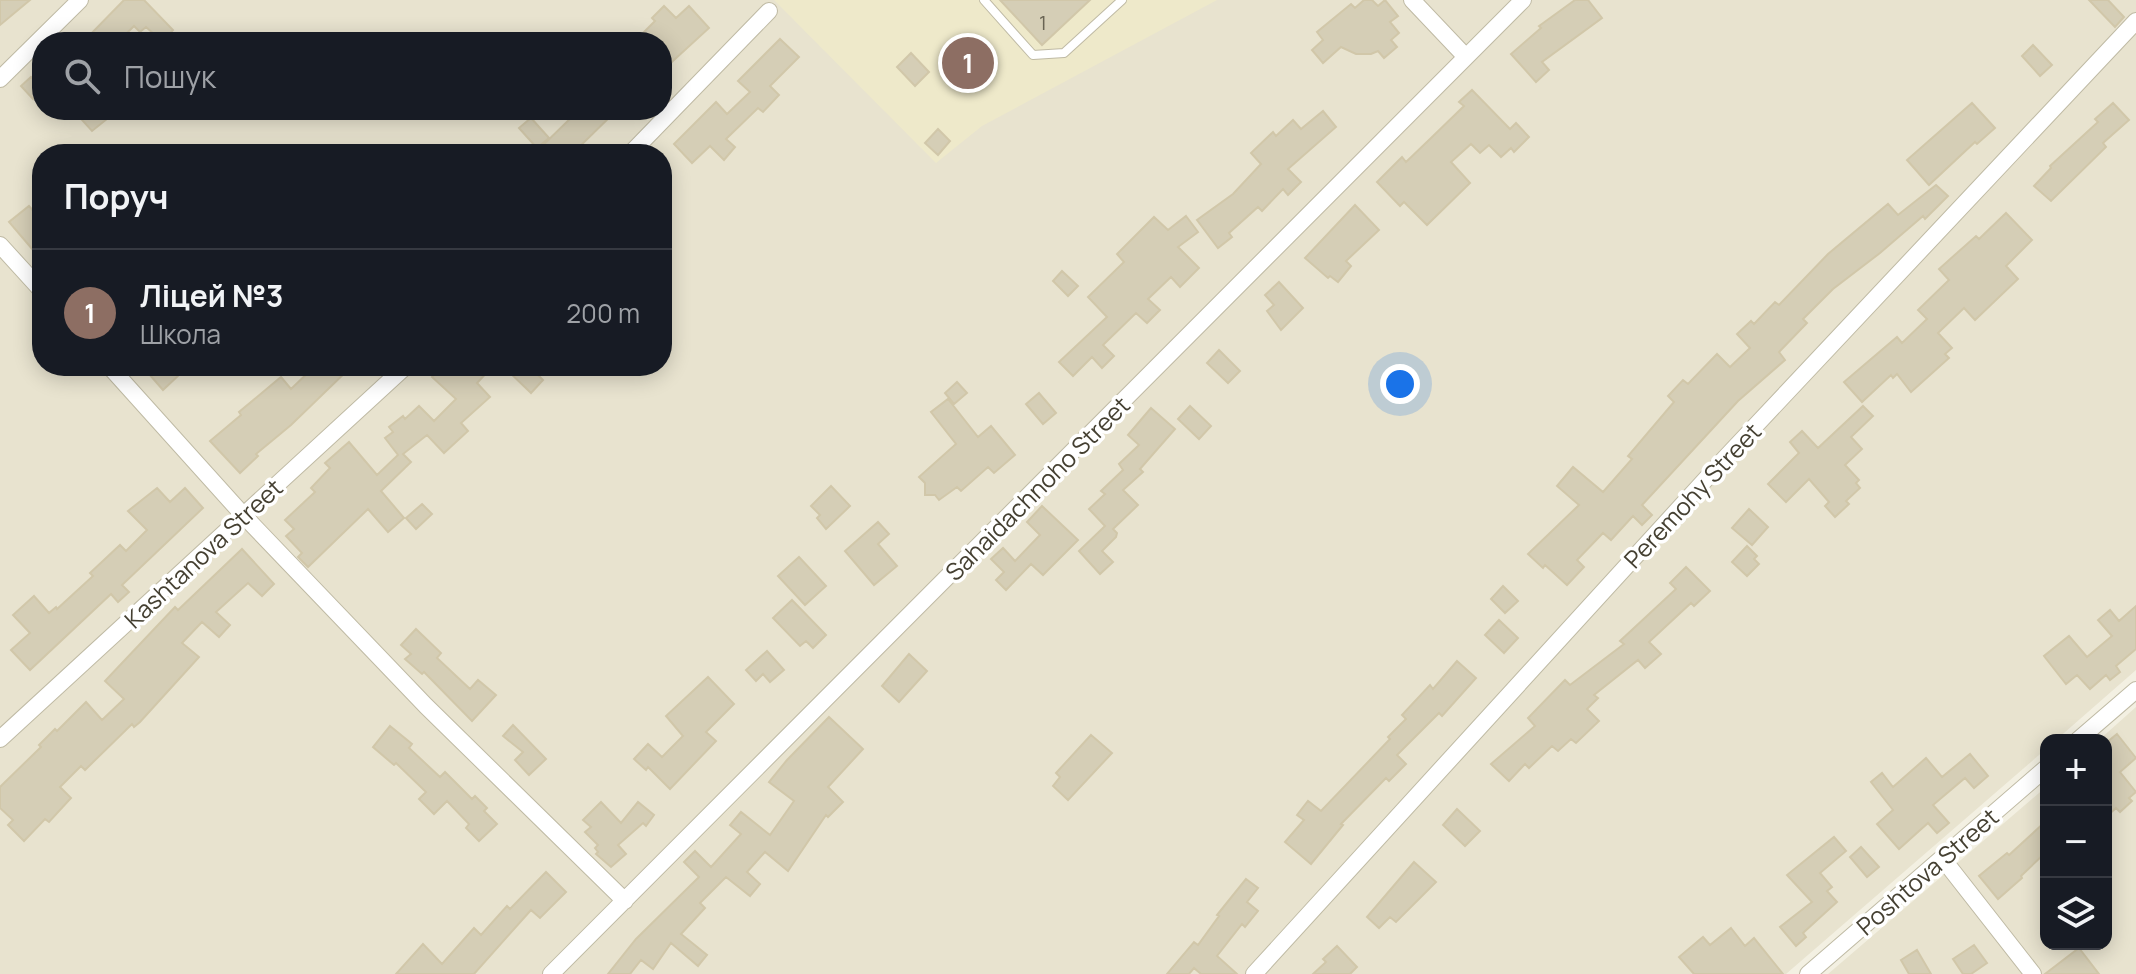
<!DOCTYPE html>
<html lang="uk">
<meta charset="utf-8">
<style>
body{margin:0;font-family:Manrope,sans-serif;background:#242831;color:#f1f3f6}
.controls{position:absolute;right:24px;bottom:24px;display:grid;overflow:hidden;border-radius:16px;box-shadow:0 4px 20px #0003}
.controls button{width:72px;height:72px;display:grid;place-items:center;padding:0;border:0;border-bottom:2px solid #363941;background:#171b24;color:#f1f3f6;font:40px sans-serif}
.you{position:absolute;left:1400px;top:384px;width:28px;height:28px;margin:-20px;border:6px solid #fff;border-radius:50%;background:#1a73e8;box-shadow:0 0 0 12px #1a73e833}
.badge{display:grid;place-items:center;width:52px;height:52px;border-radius:50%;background:#0f766e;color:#fff;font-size:26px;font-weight:700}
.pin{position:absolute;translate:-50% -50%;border:4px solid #fff;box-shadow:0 2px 8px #0006}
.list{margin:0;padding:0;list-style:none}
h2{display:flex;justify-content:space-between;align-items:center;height:104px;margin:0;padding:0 32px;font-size:34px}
h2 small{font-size:26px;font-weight:400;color:#9ea1a6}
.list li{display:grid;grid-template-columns:52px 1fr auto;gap:24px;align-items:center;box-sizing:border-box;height:128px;padding:0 32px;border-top:2px solid #363941}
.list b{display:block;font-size:30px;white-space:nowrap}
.list p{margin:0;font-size:26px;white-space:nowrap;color:#9ea1a6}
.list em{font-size:26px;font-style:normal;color:#9ea1a6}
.icon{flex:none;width:44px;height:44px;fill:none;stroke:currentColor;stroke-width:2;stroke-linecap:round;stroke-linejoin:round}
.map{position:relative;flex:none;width:2136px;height:974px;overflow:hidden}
.search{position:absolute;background:#171b24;box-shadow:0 4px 20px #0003;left:32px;top:32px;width:640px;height:88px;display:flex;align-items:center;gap:20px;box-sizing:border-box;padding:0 28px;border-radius:32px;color:#9ea1a6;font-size:30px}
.panel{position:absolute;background:#171b24;box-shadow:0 4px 20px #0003;left:32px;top:144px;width:640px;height:232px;border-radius:32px}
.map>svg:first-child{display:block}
.residential{fill:#e8e3cf;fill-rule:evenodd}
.education{fill:#eee9ca}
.building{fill:#d5ceb6;stroke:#d1c7a9;stroke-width:2}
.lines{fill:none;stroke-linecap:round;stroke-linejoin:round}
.lane-casing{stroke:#bfbaa4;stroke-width:10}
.street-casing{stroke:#bfbaa4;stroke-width:18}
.lane{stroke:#fff;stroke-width:8}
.street{stroke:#fff;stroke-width:16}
.labels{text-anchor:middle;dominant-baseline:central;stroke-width:7;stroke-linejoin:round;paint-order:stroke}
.number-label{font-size:20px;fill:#696453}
.street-label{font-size:24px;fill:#454032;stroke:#fff}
</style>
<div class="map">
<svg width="2136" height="974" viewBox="0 0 2136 974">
<rect width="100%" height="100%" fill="#f3f0e2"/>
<path class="residential" d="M0,0H2136V670L2056,740H2046V749L1786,974H0ZM42,42H662V110H42ZM42,154H662V366H42Z
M2136,707V974H1828L2046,787V944H2106V740H2099Z"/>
<path class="education" d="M774,0H1217L982,126L936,163Z"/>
<path class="building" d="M0,0H30L0,25Z
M124,0H144L173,30L163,42L146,27L140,32L134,26L118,42H83Z
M1000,0H1090L1042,45Z
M1364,0H1372L1378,6L1385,0L1398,16L1390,22L1399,33L1391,40L1397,47L1384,58L1378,51L1371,54H1356L1341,47L1323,63L1312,50L1323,40L1317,32L1351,4L1355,8Z
M1575,0H1588L1602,18L1542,62L1549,70L1536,82L1511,54L1541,28L1539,26Z
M2089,0H2108L2124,17L2115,27Z
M664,6L676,18L689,6L709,28L662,71V42H634L655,21L652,18Z
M780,39L799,57L770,86L779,95L763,112L758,108L726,139L735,147L724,160L710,146L692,163L674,144L716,102L727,114L750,92L738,81Z
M2033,45L2052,65L2040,76L2022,56Z
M911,53L929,72L915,86L897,67Z
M31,77L42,88L33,99L21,86Z
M1472,90L1510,129L1516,123L1529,137L1514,152L1511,148L1501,157L1489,145L1480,153L1471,144L1451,162L1470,183L1427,225L1404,202L1400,206L1377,182L1402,157L1406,162L1430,139L1464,106L1459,102Z
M1972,103L1995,128L1977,144L1975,142L1929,185L1907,160Z
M2113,103L2129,120L2103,143L2106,147L2051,201L2034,186L2051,168L2050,166L2098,122L2095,119Z
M73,110H99L107,119L92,131Z
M579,110H617L572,154H534Z
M1323,111L1336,127L1288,169L1301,182L1288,195L1283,189L1262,211L1258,207L1229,233L1232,237L1218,248L1197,220L1233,194L1261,164L1251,153L1273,132L1276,136L1293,120L1301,129Z
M531,118L549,138L537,148L519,128Z
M938,129L950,141L938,155L925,143Z
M1936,185L1948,196L1925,219L1923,216L1880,253L1833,289L1803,319L1807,323L1779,352L1785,360L1738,401L1642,505L1652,515L1642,525L1633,516L1611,540L1603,533L1577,560L1584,567L1567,585L1545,565L1543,568L1528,554L1579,505L1557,486L1573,467L1603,492L1632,459L1628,456L1674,402L1668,396L1683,380L1688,384L1717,354L1730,367L1750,348L1737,334L1751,321L1754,324L1775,302L1779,305L1828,254L1888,204L1898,215Z
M1355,205L1379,230L1346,261L1351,266L1338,282L1330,276L1328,278L1305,258Z
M29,206L42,221V242L33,250L9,222Z
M2006,213L2032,240L2006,266L2018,279L1975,320L1964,308L1938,333L1952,348L1945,354L1949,358L1911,392L1897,374L1893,378L1891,375L1862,402L1844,382L1897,337L1902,343L1927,319L1918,310L1949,280L1939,269L1976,236L1979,239Z
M1186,216L1198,232L1178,247L1199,268L1180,287L1171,277L1148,299L1160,310L1147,323L1136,313L1103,345L1114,356L1102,368L1092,357L1073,376L1059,362L1107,317L1088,297L1124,262L1117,254L1154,217L1168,230Z
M1062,271L1078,286L1068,296L1053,281Z
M1279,282L1303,308L1281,330L1267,311L1274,305L1265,295Z
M1219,350L1240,371L1228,383L1207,363Z
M142,366H171L179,375L163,390Z
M315,366H352L291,425L256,454L258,456L240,473L210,441L241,415L239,412L281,377L291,389Z
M442,366H493L477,383L490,397L461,423L468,431L444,453L427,435L403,454L411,462L381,491L404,518L388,532L368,509L308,567L298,557L302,553L286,536L294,529L285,520L315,492L311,488L330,468L325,463L349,442L377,475L398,455L385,438L393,432L389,427L403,416L405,419L419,406L434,421L456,399L432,377Z
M503,366H529L543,380L531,393Z
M957,382L967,393L954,404L945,393Z
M1039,393L1056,413L1043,424L1026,404Z
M948,399L978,437L991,426L1015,455L994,473L988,467L961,491L957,487L939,500L935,495H925V483L919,477L956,444L931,412Z
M1190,406L1211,426L1199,439L1178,419Z
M1863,406L1873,416L1851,437L1862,449L1845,465L1859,480L1856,483L1860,488L1846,501L1849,504L1835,517L1825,506L1829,502L1809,479L1786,502L1768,484L1799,453L1790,442L1802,431L1818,448Z
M1151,408L1175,429L1140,469L1143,472L1123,490L1138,505L1113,529L1117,533L1116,537L1102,551L1113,562L1100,574L1079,551L1105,526L1089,509L1105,494L1101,491L1123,470L1119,464L1139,445L1128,435Z
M831,486L850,506L826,529L817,518L820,515L811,506Z
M157,488L170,502L185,488L203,508L122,585L129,592L118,602L111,594L30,670L11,650L30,633L13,615L34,596L49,613L56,607L57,609L93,576L90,573L120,545L126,551L147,530L128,511Z
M422,504L432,514L416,529L406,518Z
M1042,506L1078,540L1043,575L1031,564L1006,590L996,580L1004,572L991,559L1003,548L1015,561L1040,535L1027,522Z
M1749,509L1768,527L1752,545L1732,528Z
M878,522L889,534L878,544L897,566L874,585L845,551Z
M1747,546L1757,556L1754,559L1759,564L1747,576L1732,562Z
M242,549L274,584L262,596L248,583L216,612L230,625L219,637L202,622L182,643L199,657L140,722L134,727L132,724L85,770L81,766L60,787L71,798L49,822L45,819L24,841L8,825L13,820L0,808V787L41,747L39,745L55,729L57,731L86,702L102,720L124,699L105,681L175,607L178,610Z
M799,557L826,586L805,605L778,576Z
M1686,567L1710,591L1694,606L1691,603L1649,642L1661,654L1645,668L1638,660L1594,695L1598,698L1587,709L1599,721L1576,743L1571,739L1558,751L1552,746L1529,768L1525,764L1509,781L1491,764L1535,726L1528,718L1565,680L1570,685L1624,644L1620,641L1676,589L1670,583Z
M1503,586L1518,601L1505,613L1491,599Z
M792,600L826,635L813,648L806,641L800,646L773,618Z
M2136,606V649L2116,666L2120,672L2110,680L2106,675L2090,689L2077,675L2066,684L2044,656L2069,636L2087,657L2112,636L2098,620L2110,610L2119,621Z
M1499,620L1518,638L1504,653L1485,635Z
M416,629L441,653L437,658L470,689L478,680L496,695L472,721L424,672L422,674L405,659L411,654L401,645Z
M767,651L784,670L770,682L763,674L756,681L746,670Z
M909,654L927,671L899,702L882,686Z
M1457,661L1476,678L1442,716L1439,713L1397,755L1406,764L1389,781L1386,778L1341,824L1343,825L1311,864L1285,842L1304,820L1297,815L1308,801L1321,811L1390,739L1388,737L1406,719L1402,715L1430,685L1433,689Z
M708,677L734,704L706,732L716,741L670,789L648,767L646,770L634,759L648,744L662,757L683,736L666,716Z
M829,717L863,749L828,787L843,802L828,817L826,815L788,871L765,852L747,872L760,884L750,896L726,877L700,903L705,908L681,934L707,955L698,966L671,943L653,969L641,960L630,974H608L636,939L699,877L684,862L695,851L711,867L741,834L730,825L741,812L770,835L794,801L769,782L787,760Z
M513,725L546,759L529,775L515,760L523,752L503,736Z
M390,726L412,744L409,748L440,777L445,772L472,799L475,796L487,808L484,811L497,824L479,841L466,828L469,824L447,801L434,814L419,799L426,792L396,763L394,765L373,747Z
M2117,734L2136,758L2120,772L2136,792L2129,798L2132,801L2120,812L2116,808L2106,817V743Z
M1091,735L1112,753L1068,800L1053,786L1060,777L1056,773Z
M1970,754L1988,776L1974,788L1965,778L1933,805L1949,823L1937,833L1928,823L1899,849L1877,824L1893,810L1871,782L1882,773L1893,787L1926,758L1942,777Z
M601,802L621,823L638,802L654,815L646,826L643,823L618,845L626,854L611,867L596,854L598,852L595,848L598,845L585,832L591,827L583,820Z
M1457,809L1480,831L1465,846L1443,825Z
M2046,821V852L2021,876L2022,878L1998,899L1979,876L2007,853L2009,855Z
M1834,837L1846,851L1820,873L1832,887L1827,891L1837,902L1803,933L1806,937L1796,946L1780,927L1812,902L1787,875Z
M1861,847L1879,867L1867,877L1850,857Z
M1414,862L1436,882L1396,922L1390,917L1379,928L1367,917Z
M546,872L566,892L540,918L531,910L474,974H396L423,944L442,964L474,928L481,935L507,906L510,909Z
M1246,879L1258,888L1247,902L1258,911L1245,927L1242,924L1217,956L1237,974H1201L1194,968L1189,974H1167L1194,942L1198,945L1219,916L1217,915Z
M1731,928L1745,946L1754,938L1783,974H1694L1679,957L1703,937L1710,945Z
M1974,945L1987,963L1971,974H1963L1953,959Z
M1337,946L1357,967L1350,974H1313L1326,962L1323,959Z
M2079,948L2099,974H2045Z
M1917,950L1931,974H1909L1901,960Z"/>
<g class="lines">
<g class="lane-casing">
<path id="lane" d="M984,0L1033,55L1064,53L1122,0"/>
</g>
<g class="street-casing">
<path id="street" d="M1412,0L1466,57
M0,79L80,0
M630,154L769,11
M0,245L42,291
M109,366L244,516L426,706L625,901
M0,739L406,366
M2078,740L2136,690
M1943,859L2033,974
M551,974L1523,0
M1254,974L1726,457L2136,21
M1808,974L2046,768"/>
</g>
<use href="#lane" class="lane"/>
<use href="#street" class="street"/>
</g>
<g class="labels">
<g class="number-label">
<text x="1043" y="22">1</text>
</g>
<g class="street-label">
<text transform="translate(1037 488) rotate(-45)">Sahaidachnoho Street</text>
<text transform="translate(1692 495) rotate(-47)">Peremohy Street</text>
<text transform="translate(203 553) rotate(-43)">Kashtanova Street</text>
<text transform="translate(1927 871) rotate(-41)">Poshtova Street</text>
</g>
</g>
</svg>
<div class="controls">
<button>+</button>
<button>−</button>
<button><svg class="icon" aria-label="layers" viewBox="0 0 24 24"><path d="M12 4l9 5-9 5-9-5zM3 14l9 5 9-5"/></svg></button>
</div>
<div class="you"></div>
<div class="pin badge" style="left:968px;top:63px;background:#8d6e63">1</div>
<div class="search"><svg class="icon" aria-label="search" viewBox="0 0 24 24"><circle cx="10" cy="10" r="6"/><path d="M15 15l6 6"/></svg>Пошук</div>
<section class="panel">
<h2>Поруч<small></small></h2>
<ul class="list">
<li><span class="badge" style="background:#8d6e63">1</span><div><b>Ліцей №3</b><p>Школа</p></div><em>200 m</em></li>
</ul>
</section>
</div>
